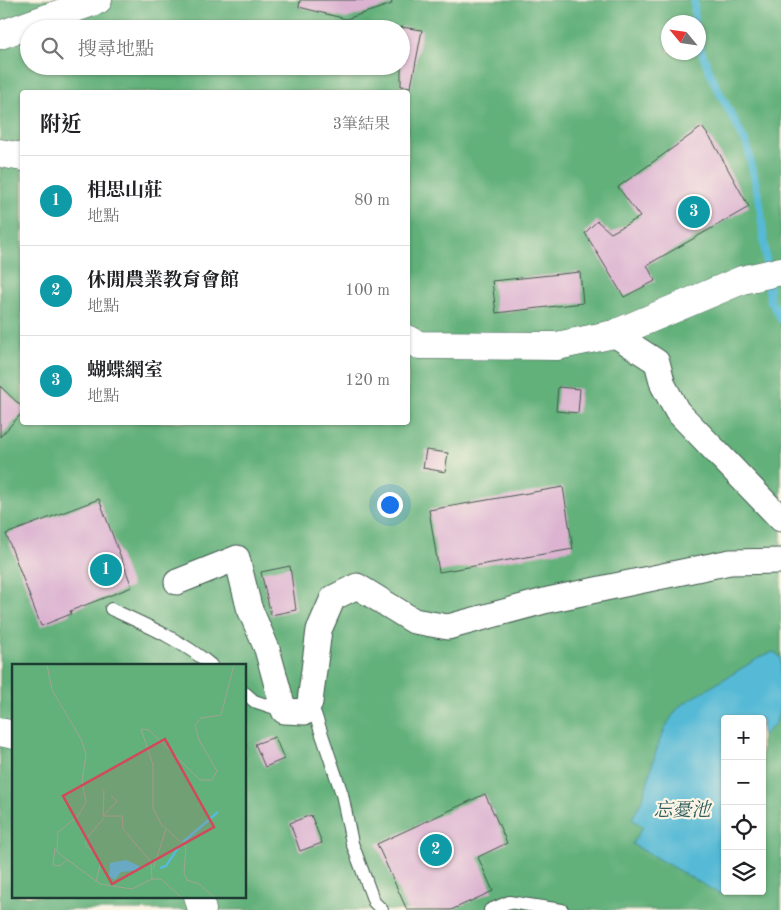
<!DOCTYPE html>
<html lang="zh-TW">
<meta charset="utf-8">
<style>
body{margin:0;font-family:"Old Standard TT","Noto Serif TC",serif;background:#f2f2f2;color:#202124}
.controls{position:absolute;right:15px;bottom:15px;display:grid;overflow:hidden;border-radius:5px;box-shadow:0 1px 4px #0004}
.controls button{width:45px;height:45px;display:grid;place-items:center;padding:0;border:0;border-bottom:1px solid #e0e0e0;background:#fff;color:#202124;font:25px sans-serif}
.compass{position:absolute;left:661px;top:15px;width:45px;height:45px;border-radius:50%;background:#fff;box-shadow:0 1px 4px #0004;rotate:299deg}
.you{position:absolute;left:389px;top:504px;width:18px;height:18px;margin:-12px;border:4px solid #fff;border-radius:50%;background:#1a73e8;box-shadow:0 0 0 8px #1a73e833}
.badge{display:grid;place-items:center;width:32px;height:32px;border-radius:50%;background:#111827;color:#fff;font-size:16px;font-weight:700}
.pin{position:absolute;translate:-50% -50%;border:2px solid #fff;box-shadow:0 1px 5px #0006}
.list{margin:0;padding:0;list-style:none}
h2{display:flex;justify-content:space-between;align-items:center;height:65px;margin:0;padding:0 20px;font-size:21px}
h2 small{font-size:16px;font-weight:400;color:#757577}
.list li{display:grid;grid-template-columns:32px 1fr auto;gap:15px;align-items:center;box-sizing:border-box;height:90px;padding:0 20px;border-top:1px solid #e0e0e0}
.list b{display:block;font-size:19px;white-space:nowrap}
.list p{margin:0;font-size:16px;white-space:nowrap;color:#757577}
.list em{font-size:16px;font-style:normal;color:#757577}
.icon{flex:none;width:28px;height:28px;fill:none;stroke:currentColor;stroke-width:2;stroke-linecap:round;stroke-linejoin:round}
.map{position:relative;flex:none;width:781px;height:910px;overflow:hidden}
.search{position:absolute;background:#fff;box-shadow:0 1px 4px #0004;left:20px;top:20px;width:390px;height:55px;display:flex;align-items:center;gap:12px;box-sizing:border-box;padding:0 18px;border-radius:28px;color:#757577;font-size:19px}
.panel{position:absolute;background:#fff;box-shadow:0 1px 4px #0004;left:20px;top:90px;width:390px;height:335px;border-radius:5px}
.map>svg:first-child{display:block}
.forest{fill:#62b07a;stroke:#407657;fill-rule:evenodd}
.water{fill:#57bad6;stroke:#3b7c85}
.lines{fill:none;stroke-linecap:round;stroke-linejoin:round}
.stream{stroke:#57bad6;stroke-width:8}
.building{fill:#dcb3d1}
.service-casing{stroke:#40574c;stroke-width:14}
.minor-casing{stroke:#40574c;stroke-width:27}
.tertiary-casing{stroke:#40574c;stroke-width:29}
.service{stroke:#fff;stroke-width:12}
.minor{stroke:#fff;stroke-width:25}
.tertiary{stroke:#fff;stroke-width:28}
.labels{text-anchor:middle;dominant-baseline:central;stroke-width:4.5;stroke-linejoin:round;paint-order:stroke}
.water-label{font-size:19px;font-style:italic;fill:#2d5c5c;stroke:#fcf5e5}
.inset-river{fill:none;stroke:#57bad6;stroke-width:2.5}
.inset-road{fill:none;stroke:#a1a493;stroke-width:1}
.view{fill:#d1495b;fill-opacity:0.15;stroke:#d1495b;stroke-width:2.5}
.inset-edge{fill:none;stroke:#1f3d34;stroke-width:2.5}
</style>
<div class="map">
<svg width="781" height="910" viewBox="0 0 781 910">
<rect width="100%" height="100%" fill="#fcf5e5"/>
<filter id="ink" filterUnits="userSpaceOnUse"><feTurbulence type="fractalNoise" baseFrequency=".02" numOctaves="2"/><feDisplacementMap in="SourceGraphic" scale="10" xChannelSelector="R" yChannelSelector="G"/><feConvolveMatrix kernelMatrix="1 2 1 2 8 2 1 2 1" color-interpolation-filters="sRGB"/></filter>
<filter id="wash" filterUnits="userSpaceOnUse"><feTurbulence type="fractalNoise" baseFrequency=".0096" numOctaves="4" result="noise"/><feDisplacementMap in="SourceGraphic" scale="20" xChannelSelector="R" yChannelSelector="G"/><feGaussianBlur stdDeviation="1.12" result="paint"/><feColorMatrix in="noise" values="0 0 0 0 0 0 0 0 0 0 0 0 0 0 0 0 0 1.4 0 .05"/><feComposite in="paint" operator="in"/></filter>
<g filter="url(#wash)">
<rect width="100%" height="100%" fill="#f8e9d3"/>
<path class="forest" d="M0,0H781V910H0ZM668,22H698V52H668ZM29,29H401V66H29ZM22,92H408V422H22ZM14,665H245V896H14ZM725,719H762V891H725Z"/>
<path class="water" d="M774,652L781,658V705L776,723L762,736V719H725V891L720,894L632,844L643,827L632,819C636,811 641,803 644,795C654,762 657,733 680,706L762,656Z"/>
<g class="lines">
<path class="stream" d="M694,0L695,22
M698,43L714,82L747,145L760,203L770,300L781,319"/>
</g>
<g id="blocks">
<path class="building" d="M300,0H391L392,4L346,19L299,7Z
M401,27L422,30L411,87L401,86Z
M702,127L713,142L749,207L647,265L655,281L624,297L585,233L597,221L611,233L640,217L618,187Z
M580,272L583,303L496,313L492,281Z
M0,386L22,407V413L0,437Z
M558,387L580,389L578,413L556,411Z
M426,450L448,453L445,472L423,468Z
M563,487L573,549L439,572L429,510Z
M99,499L132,587L70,611L71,614L41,626L6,534Z
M290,566L296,610L271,615L261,572Z
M275,737L284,759L265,767L255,744Z
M485,794L507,843L478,857L493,891L451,910H407L377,844Z
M311,815L322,843L300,851L290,823Z"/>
</g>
</g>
<g filter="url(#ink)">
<use href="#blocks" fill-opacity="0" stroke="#40574c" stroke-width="1"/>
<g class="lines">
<g class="service-casing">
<path id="service" d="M111,609C146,625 181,640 211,665
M245,693L254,701L284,711
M305,712L315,714L342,794L352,843L374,902L382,910
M490,910L509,902L562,910"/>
</g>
<g class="minor-casing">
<path id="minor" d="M614,334L657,362L663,385L677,411L781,519
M177,582L237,558L249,607L267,649L284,711L305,712L310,702L319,630L333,598L357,586L414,621L448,627L548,600L730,562L781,561"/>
</g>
<g class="tertiary-casing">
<path id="tertiary" d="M0,35L98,0
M0,153L22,157
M408,339L419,345L557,346L614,334L742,280L781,271
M0,732L14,735
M198,896L202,910"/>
</g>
<use href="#service" class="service"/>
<use href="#minor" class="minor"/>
<use href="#tertiary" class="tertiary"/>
</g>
</g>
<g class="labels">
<g class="water-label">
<text x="682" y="811">忘憂池</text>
</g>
</g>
<g transform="translate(12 664)">
<rect width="234" height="234" fill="#f8e9d3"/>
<path d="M0,1H234V233H0Z" fill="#62b07a"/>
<path d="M114,196L127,202L128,206L109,208L103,216L97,212L98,199Z" fill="#57bad6"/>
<path class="inset-river" d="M171,178L206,148M148,204L154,202L168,181"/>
<path class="inset-road" d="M35,1L40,26L69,75L74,90L70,118L74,138L66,152L46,168L45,188L88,220L120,225L140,215H149L169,233M99,132L105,137L91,152H110L111,165L139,198L140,215M91,152L92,126M43,184L41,201L48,202L55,196M141,205L154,165M84,218L88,201L83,189L73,181L75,174L92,154M202,233L187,220L175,216L172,209L174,183L149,160L141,144V101L129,65L137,66L188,116H200L205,107L187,76L183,61L189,54L209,51L222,1"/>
<path class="view" d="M153,75L202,163L100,220L51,132Z"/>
<rect width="234" height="234" class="inset-edge"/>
</g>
</svg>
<div class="controls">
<button>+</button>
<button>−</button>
<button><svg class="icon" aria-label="locate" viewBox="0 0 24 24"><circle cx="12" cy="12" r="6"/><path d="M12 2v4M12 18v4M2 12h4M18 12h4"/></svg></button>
<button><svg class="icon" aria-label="layers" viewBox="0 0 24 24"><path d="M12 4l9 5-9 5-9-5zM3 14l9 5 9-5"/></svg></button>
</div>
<svg class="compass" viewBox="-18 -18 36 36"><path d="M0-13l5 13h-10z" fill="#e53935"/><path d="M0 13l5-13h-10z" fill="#757577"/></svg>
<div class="you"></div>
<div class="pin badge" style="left:106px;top:570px;background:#0f9aa8">1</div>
<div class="pin badge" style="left:436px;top:850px;background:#0f9aa8">2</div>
<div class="pin badge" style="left:694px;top:212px;background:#0f9aa8">3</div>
<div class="search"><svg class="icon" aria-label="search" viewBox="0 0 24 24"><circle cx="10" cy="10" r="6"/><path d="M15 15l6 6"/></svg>搜尋地點</div>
<section class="panel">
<h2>附近<small>3筆結果</small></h2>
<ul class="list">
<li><span class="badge" style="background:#0f9aa8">1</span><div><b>相思山莊</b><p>地點</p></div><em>80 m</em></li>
<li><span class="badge" style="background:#0f9aa8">2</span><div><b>休閒農業教育會館</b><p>地點</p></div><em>100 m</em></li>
<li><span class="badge" style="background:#0f9aa8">3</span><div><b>蝴蝶網室</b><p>地點</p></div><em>120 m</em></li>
</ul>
</section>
</div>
